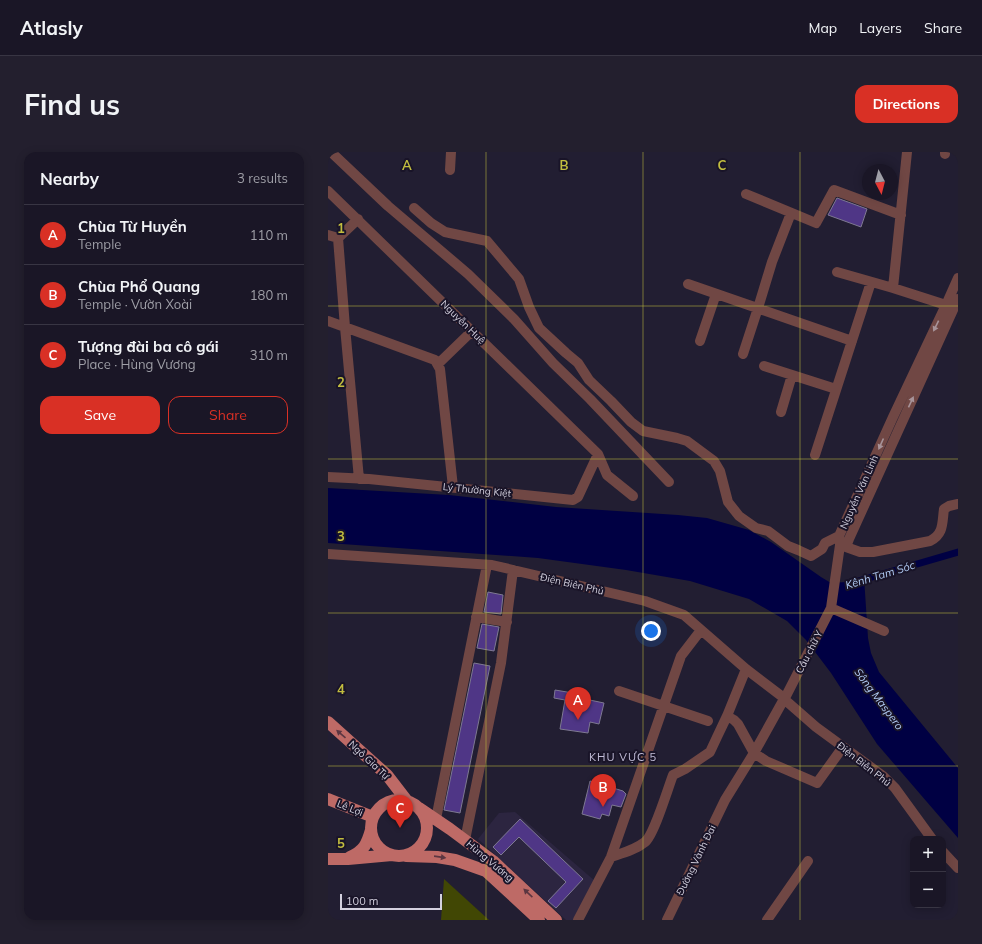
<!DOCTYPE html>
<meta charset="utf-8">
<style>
body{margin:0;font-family:Mulish,sans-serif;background:#231f2e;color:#f1f3f6}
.controls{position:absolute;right:12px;bottom:12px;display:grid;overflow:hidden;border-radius:8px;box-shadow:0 2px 10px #0003}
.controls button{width:36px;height:36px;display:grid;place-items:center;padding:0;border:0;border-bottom:1px solid #383543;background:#1a1626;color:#f1f3f6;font:20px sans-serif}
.compass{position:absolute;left:534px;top:12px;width:36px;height:36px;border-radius:50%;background:#1a1626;box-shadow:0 2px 10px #0003;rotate:173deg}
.scale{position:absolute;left:12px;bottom:10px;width:102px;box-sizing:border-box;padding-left:4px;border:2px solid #d4d1df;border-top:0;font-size:11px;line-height:14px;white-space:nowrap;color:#d4d1df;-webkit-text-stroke:3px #191428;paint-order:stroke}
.you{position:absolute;left:323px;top:479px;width:14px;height:14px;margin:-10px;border:3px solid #fff;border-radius:50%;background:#1a73e8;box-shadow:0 0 0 6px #1a73e833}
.badge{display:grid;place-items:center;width:26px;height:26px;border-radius:50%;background:#d93025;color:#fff;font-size:13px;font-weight:700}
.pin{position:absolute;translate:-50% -33px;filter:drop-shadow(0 1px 2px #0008)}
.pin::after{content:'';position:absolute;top:21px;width:14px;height:12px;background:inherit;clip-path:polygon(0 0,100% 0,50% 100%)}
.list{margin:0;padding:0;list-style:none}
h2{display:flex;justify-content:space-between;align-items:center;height:52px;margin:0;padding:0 16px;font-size:17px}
h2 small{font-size:13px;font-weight:400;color:#9f9fa7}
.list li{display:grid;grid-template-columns:26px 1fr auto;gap:12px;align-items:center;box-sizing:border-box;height:60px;padding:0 16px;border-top:1px solid #383543}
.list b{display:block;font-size:15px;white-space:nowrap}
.list p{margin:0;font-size:13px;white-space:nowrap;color:#9f9fa7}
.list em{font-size:13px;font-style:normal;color:#9f9fa7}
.actions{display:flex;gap:8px;padding:12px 16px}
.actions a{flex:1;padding:9px 0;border:1px solid #d93025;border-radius:12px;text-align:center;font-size:14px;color:#d93025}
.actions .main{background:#d93025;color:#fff}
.map{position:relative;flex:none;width:630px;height:768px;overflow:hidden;border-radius:12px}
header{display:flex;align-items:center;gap:24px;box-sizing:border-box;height:56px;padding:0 20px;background:#1a1626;border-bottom:1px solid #383543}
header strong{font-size:19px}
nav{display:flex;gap:22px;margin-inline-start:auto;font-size:14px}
.intro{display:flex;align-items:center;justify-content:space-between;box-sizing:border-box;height:96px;padding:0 24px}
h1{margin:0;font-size:28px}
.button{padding:10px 18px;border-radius:12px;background:#d93025;color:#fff;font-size:14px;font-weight:700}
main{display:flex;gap:24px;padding:0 24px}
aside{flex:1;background:#1a1626;border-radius:12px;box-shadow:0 2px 10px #0003}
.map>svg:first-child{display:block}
.built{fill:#2c2540}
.green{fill:#414704}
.water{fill:#000043}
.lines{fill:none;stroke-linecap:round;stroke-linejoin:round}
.canal{stroke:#000043;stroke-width:7}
.building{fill:#4f3686;stroke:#7e7992}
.minor{stroke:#704744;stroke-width:10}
.major{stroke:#be6a66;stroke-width:12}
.oneway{fill:#a79399}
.oneway2{fill:#5b3641}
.grid{fill:none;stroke:#c2bd3f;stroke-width:1;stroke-opacity:0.55}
.labels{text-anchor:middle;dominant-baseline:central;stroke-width:4;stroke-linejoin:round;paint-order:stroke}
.street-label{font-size:10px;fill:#d4d1df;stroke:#191428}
.water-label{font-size:11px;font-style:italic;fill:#b1cbf4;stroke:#191428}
.neighbourhood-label{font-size:11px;letter-spacing:1px;fill:#c2bdd8;stroke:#191428}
.grid-label{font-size:13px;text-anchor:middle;font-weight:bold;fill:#c2bd3f;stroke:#191428;stroke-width:4;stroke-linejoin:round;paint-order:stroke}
</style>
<header>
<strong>Atlasly</strong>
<nav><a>Map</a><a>Layers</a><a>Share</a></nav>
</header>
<div class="intro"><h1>Find us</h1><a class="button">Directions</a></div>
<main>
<aside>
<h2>Nearby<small>3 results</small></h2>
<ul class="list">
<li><span class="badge">A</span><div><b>Chùa Từ Huyền</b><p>Temple</p></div><em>110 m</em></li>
<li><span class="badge">B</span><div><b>Chùa Phổ Quang</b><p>Temple · Vườn Xoài</p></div><em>180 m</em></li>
<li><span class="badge">C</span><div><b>Tượng đài ba cô gái</b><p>Place · Hùng Vương</p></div><em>310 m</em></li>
</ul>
<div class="actions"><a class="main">Save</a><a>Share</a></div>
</aside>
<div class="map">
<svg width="630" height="768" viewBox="0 0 630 768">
<rect width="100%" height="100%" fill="#221e32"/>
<path class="built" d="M187,660L267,729L246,768H238L150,687L171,661Z"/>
<path class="green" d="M116,727L161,768H113Z"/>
<path class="water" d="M0,336L121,343L228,355L350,363L379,366L421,378L443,390L493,425L503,431L518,430L536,425L540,486L543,501L551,520L630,616V686L549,592L503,521L478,488L459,469L421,447L362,429L298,418L210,406L0,391Z"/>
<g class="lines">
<path class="canal" d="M527,430L630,400"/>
</g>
<path class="building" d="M509,46L539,57L533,75L500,63Z
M160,440L175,443L173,462L156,460Z
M154,472L171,475L166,499L149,496Z
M146,511L162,514L132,661L116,658Z
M227,538L257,543V547L276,551L271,572L262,570L260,581L232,577L237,548L226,546Z
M262,629L295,639L298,642L293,655L284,653L281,664L274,662L272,667L254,662Z
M192,667L255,727L228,756L220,749L238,730L191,685L173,703L165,695Z"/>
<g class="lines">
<path class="minor" d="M3,0L60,54L140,122L186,167L225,211L262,247L341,330
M617,2V0
M122,18L123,0
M0,39L270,302L279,323L305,344
M418,42L488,71L506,38L573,63
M86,56L103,71L117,80L159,89L191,127L201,155L211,176L238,201L250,211L261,228L283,249L303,270L315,279L349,286L359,289L386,309L392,319L400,350L411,364L428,376L440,379L460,394L470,398L483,404L494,397L497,391L511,384
M0,83L10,86
M10,86L17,175L31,327
M10,86L30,67
M509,120L565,136L618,153L623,158
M360,132L524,189
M565,136L579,0
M630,147L521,387L518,395L532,400H545L602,389C616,382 614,371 616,357L621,354L630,352
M0,169L107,208L112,217L125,335
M372,189L388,142
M415,202L430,156L444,110L463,61
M110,212L144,179
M436,214L508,237
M453,260L464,223
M487,303L543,130
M0,325L41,327L245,348L250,345L270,302
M512,391L511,384L565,265L618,153L630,126
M0,402L164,413L317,449L356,463L418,517L456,546
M503,456L556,479
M148,465L179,470
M291,539L380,569
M457,546L503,456L512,393
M456,547L488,575L555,624L567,636L604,687
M399,564L406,568L410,572L426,601L438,609L489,631L515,595
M108,667L159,413
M137,688L173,511L185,418
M615,700L630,716
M283,705C295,701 307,698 317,690C326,683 340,636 345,623L357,617L382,600L389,585L399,564L418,517
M250,768L283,705L353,504L373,478
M339,768L397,648L426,601L456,547
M439,768L480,709"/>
<path class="major" d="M0,570L59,623L79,649
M0,647L45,665
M43 676a28 28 0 1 1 56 0a28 28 0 1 1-56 0Z
M91,656L122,677L165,709L228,768
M78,704L109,705L127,708L158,719L211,768
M22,705C36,699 39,692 43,678
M0,707H20L64,703"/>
</g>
<defs><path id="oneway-solid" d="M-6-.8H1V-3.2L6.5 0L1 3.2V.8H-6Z"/></defs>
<g class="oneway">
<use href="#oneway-solid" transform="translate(608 174) rotate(116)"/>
<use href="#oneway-solid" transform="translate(583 250) rotate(-65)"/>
<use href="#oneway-solid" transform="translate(553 292) rotate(114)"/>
</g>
<g class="oneway2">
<use href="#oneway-solid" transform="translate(13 582) rotate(-139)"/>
<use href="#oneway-solid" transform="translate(112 705) rotate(8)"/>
<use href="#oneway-solid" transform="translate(200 741) rotate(-137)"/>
</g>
<path class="grid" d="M158,0V768M315,0V768M472,0V768M0,154H630M0,307H630M0,461H630M0,614H630"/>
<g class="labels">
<g class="street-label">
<text transform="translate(135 170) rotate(44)">Nguyễn Huệ</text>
<text transform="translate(149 338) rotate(6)">Lý Thường Kiệt</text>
<text transform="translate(531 340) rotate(-66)">Nguyễn Văn Linh</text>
<text transform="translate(244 432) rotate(13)">Điện Biên Phủ</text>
<text transform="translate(481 500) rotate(-63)">Cầu chữ Y</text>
<text transform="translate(41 608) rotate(43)">Ngô Gia Tự</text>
<text transform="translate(536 612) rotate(38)">Điện Biên Phủ</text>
<text transform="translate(22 656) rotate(22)">Lê Lợi</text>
<text transform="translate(368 708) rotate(-64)">Đường Vành Đai</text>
<text transform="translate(162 709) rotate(40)">Hùng Vương</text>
</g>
<g class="water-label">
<text transform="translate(552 423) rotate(-17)">Kênh Tam Sóc</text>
<text transform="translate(551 547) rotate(53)">Sông Maspero</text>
</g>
<g class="neighbourhood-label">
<text x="295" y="605">KHU VỰC 5</text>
</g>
</g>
<g class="grid-label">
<text x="79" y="18">A</text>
<text x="236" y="18">B</text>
<text x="394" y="18">C</text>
<text x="13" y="81">1</text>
<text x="13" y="235">2</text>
<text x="13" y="389">3</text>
<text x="13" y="542">4</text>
<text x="13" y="696">5</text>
</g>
</svg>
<div class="controls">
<button>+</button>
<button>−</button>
</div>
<svg class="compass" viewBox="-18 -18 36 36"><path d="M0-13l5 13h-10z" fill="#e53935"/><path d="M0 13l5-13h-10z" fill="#9f9fa7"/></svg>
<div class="scale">100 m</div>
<div class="you"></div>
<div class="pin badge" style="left:250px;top:568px">A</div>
<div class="pin badge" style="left:275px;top:655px">B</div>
<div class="pin badge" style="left:72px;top:676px">C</div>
</div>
</main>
